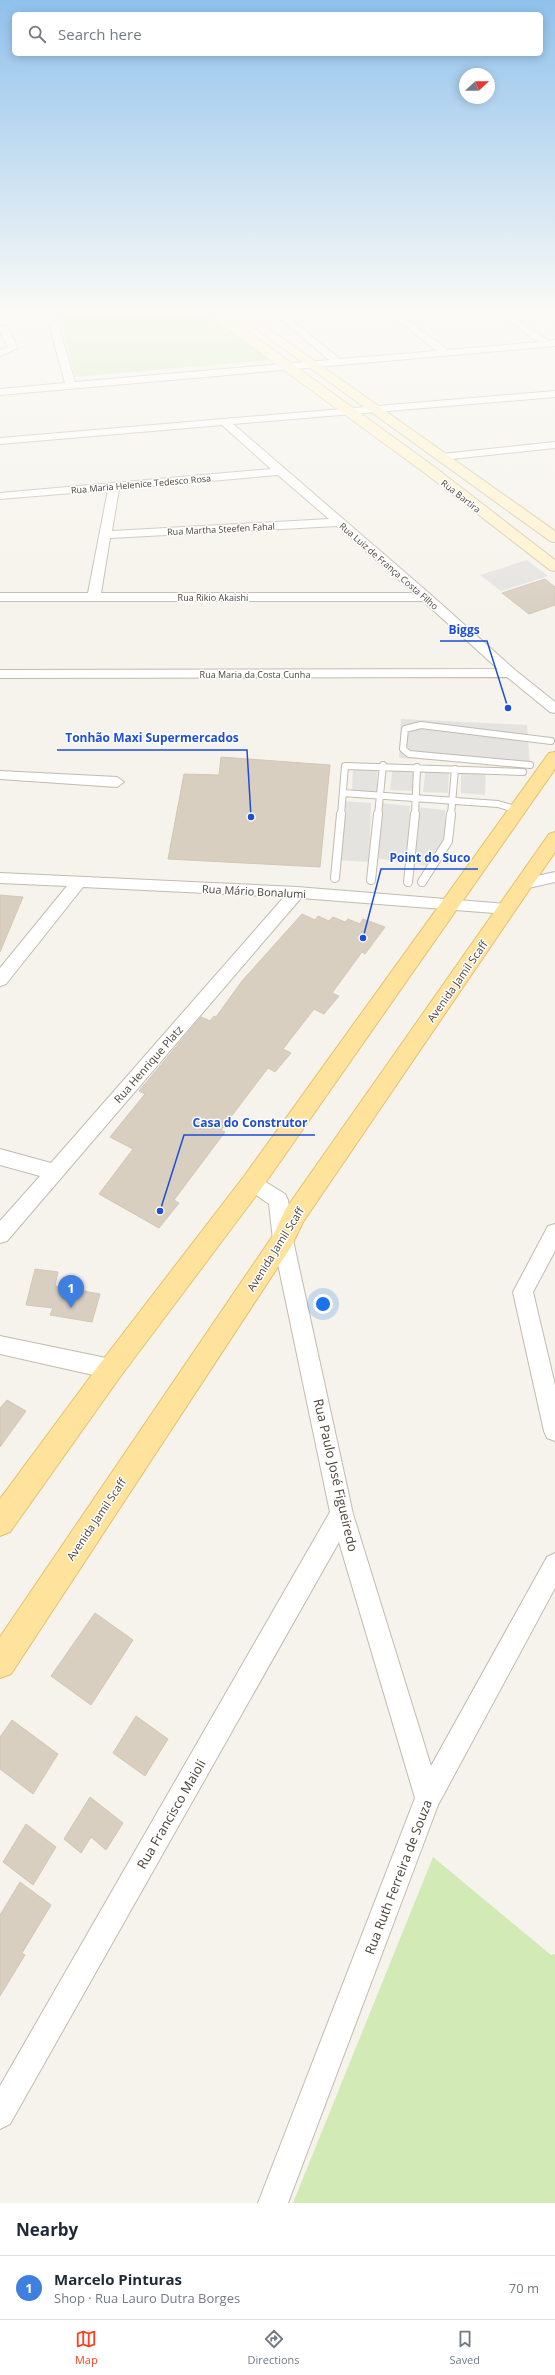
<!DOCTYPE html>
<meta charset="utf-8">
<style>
body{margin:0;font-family:"Open Sans",sans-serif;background:#f2f2f3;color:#1f2937}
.compass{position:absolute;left:459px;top:68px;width:36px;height:36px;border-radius:50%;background:#fff;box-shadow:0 2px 10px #0003;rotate:68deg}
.you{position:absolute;left:323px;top:1304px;width:14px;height:14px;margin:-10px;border:3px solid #fff;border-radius:50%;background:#1a73e8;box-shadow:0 0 0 6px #1a73e833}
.badge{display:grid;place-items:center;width:26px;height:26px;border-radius:50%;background:#fc3f1d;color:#fff;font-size:13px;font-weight:700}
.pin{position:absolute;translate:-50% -33px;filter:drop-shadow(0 1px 2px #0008)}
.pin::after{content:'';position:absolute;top:21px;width:14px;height:12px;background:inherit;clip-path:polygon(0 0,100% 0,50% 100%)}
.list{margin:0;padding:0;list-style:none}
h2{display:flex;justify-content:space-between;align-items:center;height:52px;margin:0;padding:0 16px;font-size:17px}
h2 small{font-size:13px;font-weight:400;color:#747a83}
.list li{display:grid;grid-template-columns:26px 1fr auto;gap:12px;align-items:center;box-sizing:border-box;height:64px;padding:0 16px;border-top:1px solid #e0e1e3}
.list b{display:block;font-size:15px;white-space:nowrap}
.list p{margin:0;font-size:13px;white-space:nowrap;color:#747a83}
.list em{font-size:13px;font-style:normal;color:#747a83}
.icon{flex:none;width:22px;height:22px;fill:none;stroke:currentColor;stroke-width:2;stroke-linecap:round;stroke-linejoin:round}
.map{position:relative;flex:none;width:555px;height:2203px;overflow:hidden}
.search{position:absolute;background:#fff;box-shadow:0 2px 10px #0003;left:12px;right:12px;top:12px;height:44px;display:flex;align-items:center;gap:10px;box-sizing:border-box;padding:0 14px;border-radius:6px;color:#747a83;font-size:15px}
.sheet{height:116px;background:#fff}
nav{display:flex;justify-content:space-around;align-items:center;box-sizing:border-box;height:56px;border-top:1px solid #e0e1e3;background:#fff;font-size:11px;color:#747a83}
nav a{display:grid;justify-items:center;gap:2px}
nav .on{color:#fc3f1d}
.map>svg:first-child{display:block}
.green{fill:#d2eab5}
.parking{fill:#e5e3e0}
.building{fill:#d8cfc1;stroke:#d3c7b4}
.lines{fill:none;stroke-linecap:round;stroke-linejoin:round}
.lane-far1-casing{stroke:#c2bbae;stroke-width:8}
.lane-casing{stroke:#c2bbae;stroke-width:10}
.street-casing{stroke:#c2bbae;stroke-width:2}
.secondary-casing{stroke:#d6c79b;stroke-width:2}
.primary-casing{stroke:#e6c16a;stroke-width:2}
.lane-far1{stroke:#fff;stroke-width:6}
.lane{stroke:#fff;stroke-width:8}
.street{fill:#fff;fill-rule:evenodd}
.secondary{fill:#fff3cd;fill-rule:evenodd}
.primary{fill:#ffe39c;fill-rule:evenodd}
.labels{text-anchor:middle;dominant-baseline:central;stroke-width:3;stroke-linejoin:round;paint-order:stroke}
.far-street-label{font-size:9px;fill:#4b4439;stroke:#fff}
.street-label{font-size:11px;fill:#4b4439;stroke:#fff}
.near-street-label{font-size:13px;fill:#4b4439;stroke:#fff}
.leader{fill:none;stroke:#1d4ed8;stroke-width:1.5}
.callout-dot{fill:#1d4ed8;stroke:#fff;stroke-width:1.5}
.callout-label{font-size:12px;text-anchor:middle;font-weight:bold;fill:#1d4ed8;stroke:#fff;stroke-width:3;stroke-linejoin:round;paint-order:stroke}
</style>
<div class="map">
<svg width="555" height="2203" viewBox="0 0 555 2203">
<rect width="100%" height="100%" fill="#f6f3ec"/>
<path class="green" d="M59,313H204L271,360L75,377Z
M433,1857L551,1955L555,1954V2203H293Z"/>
<path class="parking" d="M527,560L548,576L501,591L480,575Z
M401,719L527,725L530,765L399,758Z
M377,765V792L352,791L353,766Z
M393,766L414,767L413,791L390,790Z
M426,767L449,768L448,793L423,792Z
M461,769L486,770L485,795L461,793Z
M342,801L371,803L369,862L336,860Z
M380,803L410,806L407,862L373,858Z
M416,807L445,810V839L426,866L410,862Z"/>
<path class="building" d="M545,579L555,587V605L529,614L502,593Z
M221,757L330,765L320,867L168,859L184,774L219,775Z
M0,895L23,897L0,952Z
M302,914L315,920L318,916L329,921L333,917L345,922L348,919L360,924L363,919L385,927L365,954L362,952L332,993L339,996L324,1014L314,1009L283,1049L291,1053L275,1072L268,1068L221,1130L225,1132L174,1200L179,1203L159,1228L99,1194L133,1149L110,1137L145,1094L139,1091L201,1017L210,1021L214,1016L216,1017L242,981Z
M35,1269L58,1272L55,1286L100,1294L92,1322L50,1315L53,1308L26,1305Z
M7,1400L26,1411L0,1447V1408Z
M95,1613L133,1640L91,1705L51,1676Z
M136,1716L168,1739L145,1776L113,1753Z
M12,1720L58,1754L33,1794L0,1769V1737Z
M90,1797L123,1823L106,1850L91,1837L81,1853L64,1839Z
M26,1824L56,1847L33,1885L3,1862Z
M20,1882L51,1905L22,1953L25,1955L0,1996V1915Z"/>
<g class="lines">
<g class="lane-far1-casing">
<path id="lane-far1" d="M530,765L409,754L403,749L405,729L421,725L551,741
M343,793L498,804L518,810
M341,815L345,766L523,772
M378,815L383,765
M415,815L417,767
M451,815L455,769"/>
</g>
<g class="lane-casing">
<path id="lane" d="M335,878L341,814
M371,880L378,814
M408,882L415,814
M422,882L448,841L451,814"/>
</g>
<g class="street-casing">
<path id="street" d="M46,313H55L75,382L329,360L274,313H283L340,359L437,351L388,313H398L448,350L538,342L498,313H508L549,341L555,340V346L0,395V389L65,383Z
M0,326L8,327L18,348L0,356V350L8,347L0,332Z
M555,391V397L233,424L430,594L515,670L555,702V713L550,712L507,677L0,678V670L498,669L423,601H0V593H88L108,490L0,499V493L271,469L222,425L0,444V438ZM278,475L329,519L112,531L119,489ZM337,526L414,593H101L110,538Z
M555,442V448L442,460L437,457L442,454Z
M0,771L117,777L124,782L117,787L0,779Z
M555,872V882L524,889L519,888L516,884L519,880Z
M0,873L297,887L507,904L513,905L515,909L513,913L507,914L301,898L7,1241L0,1243V1221L40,1176L0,1165V1149L51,1163L284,897L83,887L6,984L0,986V968L67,886L0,883Z
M253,1174L285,1194L288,1200L293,1240L353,1514L431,1766L547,1557L555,1553V1588L438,1805L288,2203H258L415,1798L339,1542L10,2124L0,2129V2086L330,1512L273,1240L269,1204L246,1188L244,1182L246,1176Z
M555,1224V1251L533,1292L555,1385V1441L547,1438L544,1431L513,1292L548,1226Z
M0,1336L111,1359L118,1362L122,1369L118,1376L111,1379L0,1354Z"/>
</g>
<g class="secondary-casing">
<path id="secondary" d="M206,313H218L247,331L436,468L555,560V571L550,570L426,474Z
M234,313H247L555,531V542L550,541Z"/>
</g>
<g class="primary-casing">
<path id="primary" d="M555,752V769L261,1189L120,1377L10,1532L0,1536V1499L102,1361L245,1175L549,753Z
M555,832V852L303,1222L291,1247L11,1674L0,1678V1637L274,1234L285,1210L549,834Z"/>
</g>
<use href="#lane-far1" class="lane-far1"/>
<use href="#lane" class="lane"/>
<use href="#street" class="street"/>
<use href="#secondary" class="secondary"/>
<use href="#primary" class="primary"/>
</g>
<linearGradient id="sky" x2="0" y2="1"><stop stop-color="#8fc1ec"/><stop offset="0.5" stop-color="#fbfaf6"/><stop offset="1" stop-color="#fbfaf6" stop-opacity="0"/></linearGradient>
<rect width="555" height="621" fill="url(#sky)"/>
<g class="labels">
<g class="far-street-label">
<text transform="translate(141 484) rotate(-5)">Rua Maria Helenice Tedesco Rosa</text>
<text transform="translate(461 496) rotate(38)">Rua Bartira</text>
<text transform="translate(221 529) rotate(-3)">Rua Martha Steefen Fahal</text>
<text transform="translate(389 566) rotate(41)">Rua Luiz de França Costa Filho</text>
<text x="213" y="597">Rua Rikio Akaishi</text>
<text x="255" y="674">Rua Maria da Costa Cunha</text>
</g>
<g class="street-label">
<text transform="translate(254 891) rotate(3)">Rua Mário Bonalumi</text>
<text transform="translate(457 981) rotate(-55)">Avenida Jamil Scaff</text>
<text transform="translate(148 1064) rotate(-49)">Rua Henrique Platz</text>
<text transform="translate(275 1249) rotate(-58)">Avenida Jamil Scaff</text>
<text transform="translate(96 1519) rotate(-56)">Avenida Jamil Scaff</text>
</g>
<g class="near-street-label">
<text transform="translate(336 1475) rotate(77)">Rua Paulo José Figueiredo</text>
<text transform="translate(171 1814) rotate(-60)">Rua Francisco Maioli</text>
<text transform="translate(398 1877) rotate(-69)">Rua Ruth Ferreira de Souza</text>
</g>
</g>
<path class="leader" d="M508 708L487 641H440M251 817L247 750H57M363 938L381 869H478M160 1211L184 1135H315"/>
<g class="callout-dot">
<circle cx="508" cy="708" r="4"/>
<circle cx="251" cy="817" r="4"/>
<circle cx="363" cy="938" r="4"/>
<circle cx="160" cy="1211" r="4"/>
</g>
<g class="callout-label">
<text x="464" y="634">Biggs</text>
<text x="152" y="742">Tonhão Maxi Supermercados</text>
<text x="430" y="862">Point do Suco</text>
<text x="250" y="1127">Casa do Construtor</text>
</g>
</svg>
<svg class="compass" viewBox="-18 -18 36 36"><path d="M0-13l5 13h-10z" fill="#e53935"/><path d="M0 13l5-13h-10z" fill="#747a83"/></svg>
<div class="you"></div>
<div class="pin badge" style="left:71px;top:1308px;background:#3f7fe0">1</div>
<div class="search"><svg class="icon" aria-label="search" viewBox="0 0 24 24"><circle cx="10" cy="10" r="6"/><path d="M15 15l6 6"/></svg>Search here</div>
</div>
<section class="sheet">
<h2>Nearby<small></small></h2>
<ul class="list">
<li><span class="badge" style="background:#3f7fe0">1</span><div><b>Marcelo Pinturas</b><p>Shop · Rua Lauro Dutra Borges</p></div><em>70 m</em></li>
</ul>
</section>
<nav>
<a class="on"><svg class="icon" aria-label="map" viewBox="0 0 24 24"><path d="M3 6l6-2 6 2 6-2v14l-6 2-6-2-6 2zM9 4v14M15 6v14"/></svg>Map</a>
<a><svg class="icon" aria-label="directions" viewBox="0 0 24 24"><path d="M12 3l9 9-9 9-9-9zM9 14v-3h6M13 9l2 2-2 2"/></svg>Directions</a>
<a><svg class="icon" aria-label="saved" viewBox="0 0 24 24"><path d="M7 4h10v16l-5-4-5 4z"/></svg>Saved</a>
</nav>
